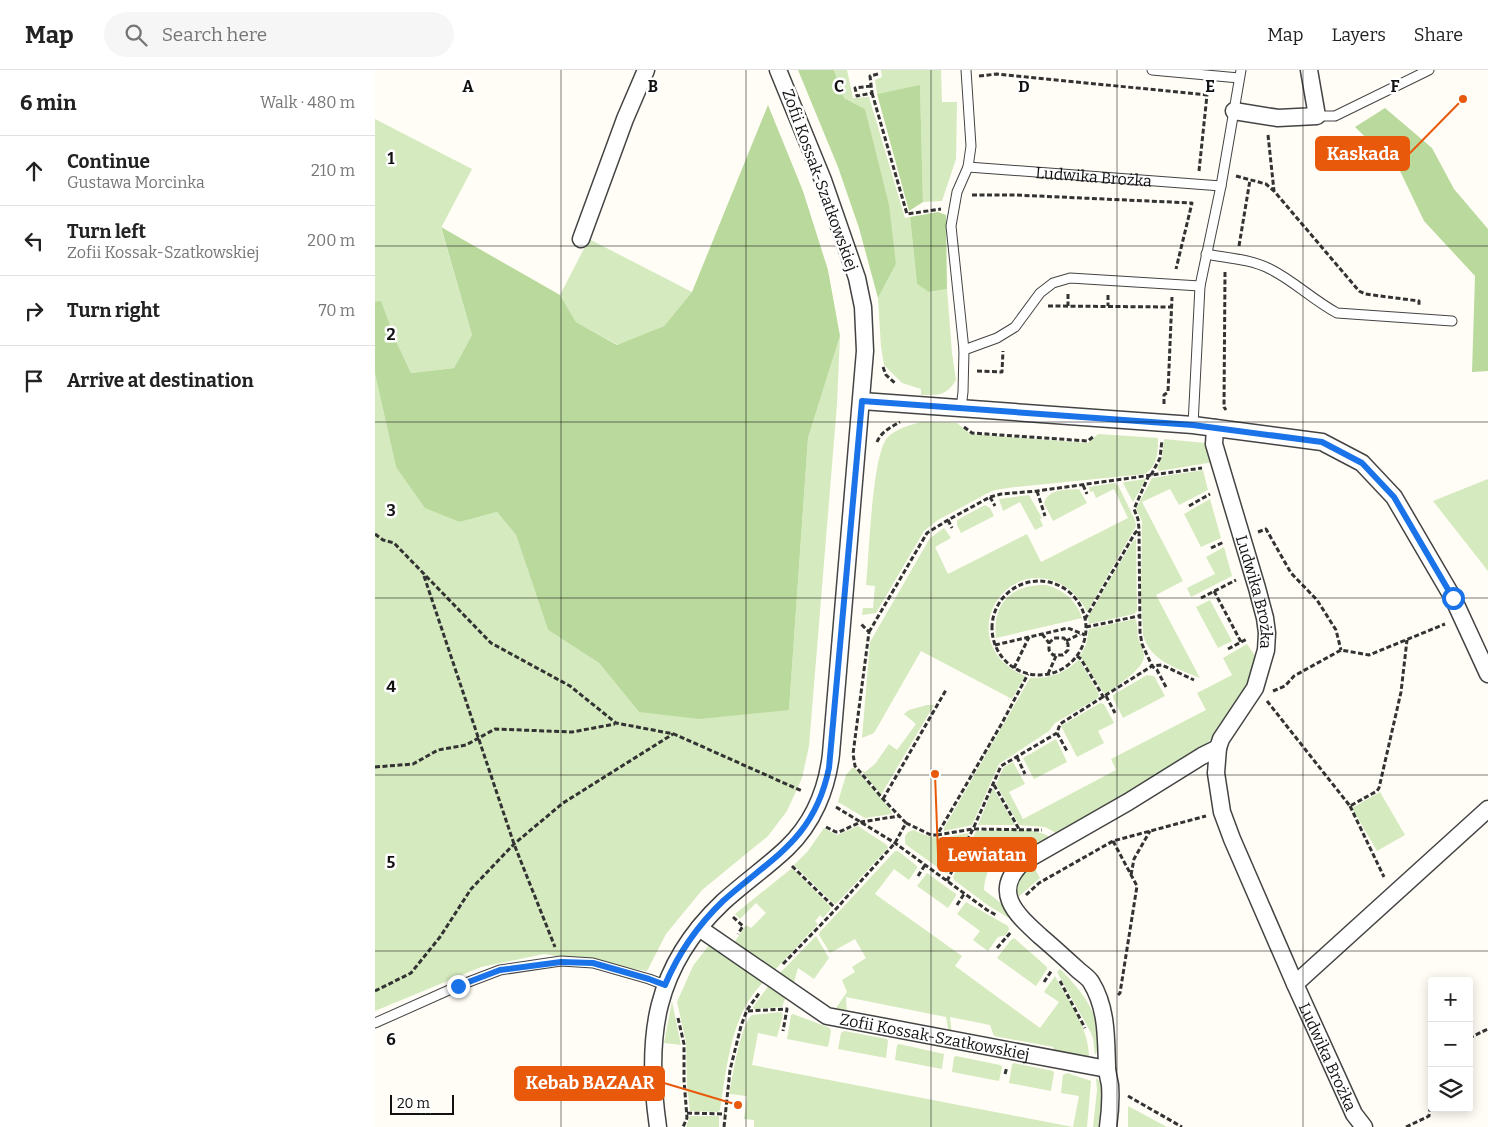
<!DOCTYPE html>
<meta charset="utf-8">
<style>
body{margin:0;font-family:Bitter,serif;background:#f6f6f6;color:#222}
.controls{position:absolute;right:15px;bottom:15px;display:grid;overflow:hidden;border-radius:5px;box-shadow:0 2px 12px #0003}
.controls button{width:45px;height:45px;display:grid;place-items:center;padding:0;border:0;border-bottom:1px solid #e0e0e0;background:#fff;color:#222;font:25px sans-serif}
.scale{position:absolute;left:15px;bottom:12px;width:64px;box-sizing:border-box;padding-left:5px;border:2px solid #111;border-top:0;font-size:14px;line-height:18px;white-space:nowrap;color:#111;-webkit-text-stroke:4px #fff;paint-order:stroke}
.stop{position:absolute;width:15px;height:15px;margin:-11px;border:4px solid #1a73e8;border-radius:50%;background:#fff}
.stop.end{background:#1a73e8;border-color:#fff;box-shadow:0 1px 5px #0008}
.list{margin:0;padding:0;list-style:none}
h2{display:flex;justify-content:space-between;align-items:center;height:65px;margin:0;padding:0 20px;font-size:21px}
h2 small{font-size:16px;font-weight:400;color:#767676}
.list li{display:grid;grid-template-columns:32px 1fr auto;gap:15px;align-items:center;box-sizing:border-box;height:70px;padding:0 20px;border-top:1px solid #e0e0e0}
.list b{display:block;font-size:19px;white-space:nowrap}
.list p{margin:0;font-size:16px;white-space:nowrap;color:#767676}
.list em{font-size:16px;font-style:normal;color:#767676}
.icon{flex:none;width:28px;height:28px;fill:none;stroke:currentColor;stroke-width:2;stroke-linecap:round;stroke-linejoin:round}
.map{position:relative;flex:none;width:1113px;height:1057px;overflow:hidden}
header{display:flex;align-items:center;gap:30px;box-sizing:border-box;height:70px;padding:0 25px;background:#fff;border-bottom:1px solid #e0e0e0}
header strong{font-size:24px}
nav{display:flex;gap:28px;margin-inline-start:auto;font-size:18px}
.search{width:350px;height:45px;background:#f6f6f6;display:flex;align-items:center;gap:12px;box-sizing:border-box;padding:0 18px;border-radius:28px;color:#767676;font-size:19px}
main{display:flex}
aside{flex:1;background:#fff}
.map>svg:first-child{display:block}
.green{fill:#d5eabe}
.forest{fill:#bada9d}
.lines{fill:none;stroke-linecap:round;stroke-linejoin:round}
.lane-casing{stroke:#444;stroke-width:11}
.street-casing{stroke:#444;stroke-width:19}
.path{stroke:#333;stroke-width:3;stroke-dasharray:5 2.5;stroke-linecap:butt}
.lane{stroke:#fff;stroke-width:9}
.street{stroke:#fff;stroke-width:16}
.route{stroke:#1a73e8;stroke-width:6}
.grid{fill:none;stroke:#111;stroke-width:1;stroke-opacity:0.55}
.labels{text-anchor:middle;dominant-baseline:central;stroke-width:5;stroke-linejoin:round;paint-order:stroke}
.street-label{font-size:16px;fill:#111;stroke:#fff}
.grid-label{font-size:16px;text-anchor:middle;font-weight:bold;fill:#111;stroke:#fff;stroke-width:5;stroke-linejoin:round;paint-order:stroke}
.leader{fill:none;stroke:#e8590c;stroke-width:2}
.callout-dot{fill:#e8590c;stroke:#fff;stroke-width:2}
.callout{fill:#e8590c;stroke:#e8590c;stroke-width:2}
.callout-label{font-size:18px;text-anchor:middle;font-weight:bold;fill:#fff}
</style>
<header>
<strong>Map</strong>
<div class="search"><svg class="icon" aria-label="search" viewBox="0 0 24 24"><circle cx="10" cy="10" r="6"/><path d="M15 15l6 6"/></svg>Search here</div>
<nav><a>Map</a><a>Layers</a><a>Share</a></nav>
</header>
<main>
<aside>
<h2>6 min<small>Walk · 480 m</small></h2>
<ul class="list">
<li><svg class="icon" aria-label="ahead" viewBox="0 0 24 24"><path d="M12 20V5M6 11l6-6 6 6"/></svg><div><b>Continue</b><p>Gustawa Morcinka</p></div><em>210 m</em></li>
<li><svg class="icon" aria-label="left" viewBox="0 0 24 24"><path d="M17 20v-9H6M10 6l-5 5 5 5"/></svg><div><b>Turn left</b><p>Zofii Kossak-Szatkowskiej</p></div><em>200 m</em></li>
<li><svg class="icon" aria-label="right" viewBox="0 0 24 24"><path d="M7 20v-9h11M14 6l5 5-5 5"/></svg><div><b>Turn right</b></div><em>70 m</em></li>
<li><svg class="icon" aria-label="arrive" viewBox="0 0 24 24"><path d="M6 21V4h12l-3 4 3 4H6"/></svg><div><b>Arrive at destination</b></div></li>
</ul>
</aside>
<div class="map">
<svg width="1113" height="1057" viewBox="0 0 1113 1057">
<rect width="100%" height="100%" fill="#fffdf5"/>
<path class="green" d="M459,0H472L478,28L494,27L530,148L535,147L542,214L555,222L572,219L577,283L581,310C571,326 564,325 546,325V319L527,313L509,295L506,277L503,228L521,194L490,39L469,28Z
M506,0H566L567,32H582L581,89L567,131L548,132L545,16L502,24L500,10L507,7Z
M0,49L97,99L66,158L97,265L79,298L36,303L21,271L6,232H0Z
M214,169L317,222L289,256L243,275L201,252L185,225Z
M465,266L462,334L434,676L427,708L412,741L393,766L327,820L291,864L272,901L169,884L106,897L0,941V304L21,397L85,452L122,442L141,465L173,560L224,593L264,642L414,640L433,368Z
M546,352L582,353L595,364L713,373L723,364L783,368C783,382 783,395 770,404L640,417L620,420L611,424L563,450L549,461L501,543L487,545L488,538H498L500,516L491,515C494,487 497,386 512,368C520,359 535,355 546,352Z
M789,369L831,373L839,392L784,401L782,398L787,388Z
M828,400L833,420L804,435L795,419L767,432L808,511L781,525L825,608C802,598 776,592 768,565L766,524L767,451L761,439L777,408Z
M771,409L758,432L748,413L749,412Z
M1113,409V501L1058,431Z
M739,413L743,415L760,450L761,456L712,542C705,528 694,516 679,511C623,491 580,576 650,606L637,629L546,581L499,663L487,668L495,572L555,468L569,458L576,468L560,477L573,504L652,464L666,492L753,448L739,419L721,428L718,421L715,422L714,417Z
M704,419L712,433L678,451L669,433C674,418 691,420 704,419Z
M654,425L667,448L665,449L668,456L660,460L645,432L628,441L624,429Z
M835,429L846,468L826,477L809,444Z
M610,435L615,438L619,446L586,463L582,455V450Z
M761,469L762,541L759,544L714,554L713,547L758,471Z
M849,477L857,506L816,527L812,518L840,504L831,487Z
M671,515C689,520 701,530 707,548L621,568C617,534 636,514 671,515Z
M835,530L857,571L843,578L821,537Z
M760,549C763,553 762,561 763,567C764,573 769,580 769,586C769,599 741,616 731,624L728,622L705,586L711,575L714,559Z
M872,574L883,590L877,612L843,663L833,672L778,710L683,764L670,757L644,755L621,714L629,697L638,692L650,714L634,722L648,749L741,700L736,689L831,640L822,623L857,605L848,588Z
M704,589L724,624L723,628L680,653L674,661L624,694L597,755L569,761V758L655,608C675,608 690,604 704,589Z
M772,605L779,606L790,626L748,648L738,628V625Z
M725,633L729,634L739,653L723,661L729,673L702,687L686,656Z
M552,635H559L506,725L486,700L490,702L500,694L514,674L522,680L541,654L529,644L534,640Z
M681,669L692,692L659,709L648,688Z
M477,698H480L515,739L517,744L490,748L463,732L471,705Z
M618,718L640,755H603Z
M1005,722L1030,765L1002,781L977,738Z
M483,756L512,775L513,778L461,834L458,833L419,795L433,781L449,758L462,765Z
M539,760C561,772 571,767 594,763L572,804L530,774V766L533,762Z
M601,761C617,761 665,756 675,768L646,787L637,773C621,784 610,800 609,820L630,836L637,845L634,848L614,836L579,810L578,807Z
M520,781H523L542,796V798L534,810L519,799L500,824L587,886L580,896L665,958L684,932L669,922L680,906C693,931 714,958 714,987L712,988L680,983L678,977L619,966L615,955L575,947L577,965L574,964L571,947L471,927L472,944L459,941L472,922L467,910L480,902L477,897L491,888L480,869L455,883L444,865L445,862Z
M657,793L665,808L641,829C639,809 643,807 657,793Z
M417,798L455,836L456,839L448,848L445,845L440,851L443,854L398,902L357,876L371,855L376,858L391,843L381,833L365,849L360,844Z
M552,803L581,824V826L573,838L542,816Z
M591,832L633,856L634,859L631,865L623,867L613,881L598,870L605,861L582,844Z
M441,866L454,888L439,909L423,898L418,916L404,904Z
M639,868L672,897V899L661,916L622,888L636,870Z
M334,875L390,910C382,919 374,928 369,939C354,969 350,1007 345,1040L343,1042L315,1041L312,1016L311,972L302,932L318,896Z
M685,899C704,918 722,939 723,966C724,974 724,979 720,985L718,968L716,963L682,902Z
M395,914L411,926L407,937L379,939L378,937Z
M297,931L306,975L289,973Z
M406,942L408,945L402,967L383,963L377,995L698,1057L704,1026L686,1023L688,1005L692,1003L716,1011L712,1057H379V1050L369,1049L372,1026L354,1024C358,1006 365,955 377,945Z
M418,944L455,958L456,961L453,977L412,969L416,945Z
M469,961L512,969L513,971L511,988L463,979L466,963Z
M524,974L569,984L567,999L520,990L522,975Z
M581,986L625,995L627,997L624,1011L577,1002L579,987Z
M639,993L678,1001L679,1003L676,1021L634,1013L637,995Z
M721,1008C734,1017 727,1043 726,1057H718L722,1020Z
M753,1036L792,1057H753Z
M315,1046H344V1057H311Z"/>
<path class="forest" d="M423,0H459L469,28L490,39L514,135L521,194L503,228L484,158L463,97Z
M545,15L548,132L534,141L502,24Z
M393,35L428,121L453,200L465,266L433,368L414,640L324,649L264,642L224,593L173,560L141,465L122,442L85,452L50,438L21,397L0,304V232L6,231L21,271L36,303L79,298L97,265L66,157L185,225L201,252L242,275L289,256L317,222Z
M1010,38L1057,78L1079,119L1113,159V301L1097,302L1100,206L1049,151L1025,101L980,57Z
M563,142L571,145L572,219L554,222L542,214L535,147Z"/>
<g class="lines">
<g class="lane-casing">
<g id="lane">
<path d="M777,0L864,8"/>
<path d="M942,46H960L1054,0"/>
<path id="s1" d="M593,97L846,116"/>
<path d="M831,184C852,188 875,189 895,199C919,211 938,230 962,243L1077,251"/>
<path d="M589,280L576,156L582,122L593,97L596,76L591,0"/>
<path d="M586,338L588,322L589,280L622,268L640,257L665,223L678,213L695,208L825,216"/>
<path d="M818,355L825,216L846,116L866,0"/>
<path d="M0,953L83,916L125,900L186,891L218,893L274,909L290,915"/>
</g>
</g>
<g class="street-casing">
<g id="street">
<path d="M859,41L903,48L942,46L934,0"/>
<path d="M206,169L250,49L271,0"/>
<path d="M487,331L818,355L947,372L987,393L1019,427L1078,528L1113,604"/>
<path id="s2" d="M840,358L839,374L882,518L890,548L892,563L891,580L880,618L846,669L843,678L841,703L847,742L857,769L920,914L979,1044L989,1057"/>
<path id="s3" d="M324,858L452,946L732,999"/>
<path d="M920,914L1113,739"/>
<path d="M283,1057C270,967 279,897 348,832C369,813 392,797 412,778C438,753 452,719 456,684L490,281L488,237L482,208L448,110L403,0"/>
<path d="M733,1057C735,1043 736,1029 735,1015C734,1009 732,1003 732,997C731,967 732,938 716,912C713,907 706,903 702,899C690,888 678,877 665,866C641,844 616,822 648,792L753,732L827,686L843,678"/>
</g>
</g>
<path class="path" d="M604,6L622,4L832,25
M496,16L480,18L482,26L497,23L495,6L503,4
M497,23L532,144L566,139
M893,65L899,121L984,221L990,224L1044,231V236
M824,101L832,25
M861,106L891,114L899,121
M597,125H640L817,133L801,199
M864,176L875,110
M850,202L849,337L851,340
M693,224V236
M733,225V236
M673,236L796,237
M508,297L511,305L521,314
M602,301L627,302L628,281
M789,334V325L793,322L797,227
M589,357L597,363L713,371L719,366
M502,372C506,362 516,357 525,352
M776,405L785,388L787,370
M708,415L712,424
M662,421L670,446
M615,427L620,436
M814,436L835,424
M573,450L577,458
M883,462L891,459L916,503L942,530L961,560L966,580
M0,464L8,470L19,473L116,573L195,616L241,653L299,664L427,721
M836,478L849,472
M49,506L139,774L180,877
M617 558a47 47 0 1 1 94 0a47 47 0 1 1-94 0Z
M839,521L866,572
M826,528L861,510
M710,549L760,463L764,459
M711,557L764,546
M494,562L552,463L573,450L615,427L626,424L662,421L827,398
M667,564L674,573V580L678,585H688L693,580V574L689,568H679L674,573
M691,571L705,564
M620,575L693,558L710,565
M853,579L872,569
M702,586L706,589L729,628
M639,598L654,567
M673,604L681,586
M791,617L782,600L777,596L787,595L819,610
M898,621L910,616L919,606L966,580L994,585L1070,554
M731,626L740,643
M892,631L975,736L1002,721L1004,718L1026,622L1032,570
M682,663L692,681
M642,687L650,704
M0,697L38,694L63,680L91,675L120,659L197,662L240,654
M619,715L644,759
M508,729L571,620
M975,736L1009,807
M461,737L520,773L612,840L621,845
M531,753L556,765H562L627,653L653,604
M451,757L461,762H464L486,752L524,746
M562,765L598,759L667,760
M738,771L762,816L745,923L743,925
M417,796L461,839
M756,805L759,789L775,761
M543,806L550,795
M572,811L598,759L626,696L682,663L685,654L777,596L767,574L765,562L764,459L763,449L759,439L774,405
M651,825L664,813L738,771L831,746
M582,835L589,824
M358,847L368,856L363,864
M622,878L636,862
M408,894L461,839L520,773L531,753L508,729L480,696L478,684L494,562L486,554
M685,911L710,958
M669,912L677,900
M0,921L36,903L65,867L96,819L139,774L188,733L298,664
M373,941L412,939L408,961
M303,948L309,974V1010L312,1048L308,1057
M1094,968L1113,959
M630,1004L632,997
M753,1026L807,1057
M312,1043L350,1044
M349,1057L355,1000L366,956L372,940L385,922
M1031,1057L1054,1046L1057,1025"/>
<use href="#lane" class="lane"/>
<use href="#street" class="street"/>
</g>
<g class="lines">
<path class="route" d="M83,916L125,900L186,892L218,893L274,909L290,915C303,884 323,855 348,831C397,787 439,770 454,698L487,331L818,355L947,372L987,393L1019,427L1078,528"/>
</g>
<path class="grid" d="M186,0V1057M371,0V1057M556,0V1057M742,0V1057M928,0V1057M0,176H1113M0,352H1113M0,528H1113M0,705H1113M0,881H1113"/>
<g class="labels">
<g class="street-label">
<text stroke="none"><textPath href="#s1" startOffset="126">Ludwika Brożka</textPath></text>
<text transform="translate(445 110) rotate(70)">Zofii Kossak-Szatkowskiej</text>
<text stroke="none"><textPath href="#s2" startOffset="170">Ludwika Brożka</textPath></text>
<text stroke="none"><textPath href="#s3" startOffset="265">Zofii Kossak-Szatkowskiej</textPath></text>
<text stroke="none"><textPath href="#s2" startOffset="671">Ludwika Brożka</textPath></text>
</g>
</g>
<g class="grid-label">
<text x="93" y="22">A</text>
<text x="278" y="22">B</text>
<text x="464" y="22">C</text>
<text x="649" y="22">D</text>
<text x="835" y="22">E</text>
<text x="1020" y="22">F</text>
<text x="16" y="94">1</text>
<text x="16" y="270">2</text>
<text x="16" y="446">3</text>
<text x="16" y="622">4</text>
<text x="16" y="798">5</text>
<text x="16" y="975">6</text>
</g>
<path class="leader" d="M1088 29L1034 84M560 704L563 784M363 1035L289 1013"/>
<g class="callout-dot">
<circle cx="1088" cy="29" r="5"/>
<circle cx="560" cy="704" r="5"/>
<circle cx="363" cy="1035" r="5"/>
</g>
<g class="callout">
<rect x="941" y="67" width="93" height="33" rx="5"/>
<rect x="563" y="768" width="98" height="33" rx="5"/>
<rect x="140" y="997" width="149" height="33" rx="5"/>
</g>
<g class="callout-label">
<text x="988" y="90">Kaskada</text>
<text x="612" y="791">Lewiatan</text>
<text x="215" y="1019">Kebab BAZAAR</text>
</g>
</svg>
<div class="controls">
<button>+</button>
<button>−</button>
<button><svg class="icon" aria-label="layers" viewBox="0 0 24 24"><path d="M12 4l9 5-9 5-9-5zM3 14l9 5 9-5"/></svg></button>
</div>
<div class="scale">20 m</div>
<div class="stop" style="left:1078px;top:528px"></div>
<div class="stop end" style="left:83px;top:916px"></div>
</div>
</main>
